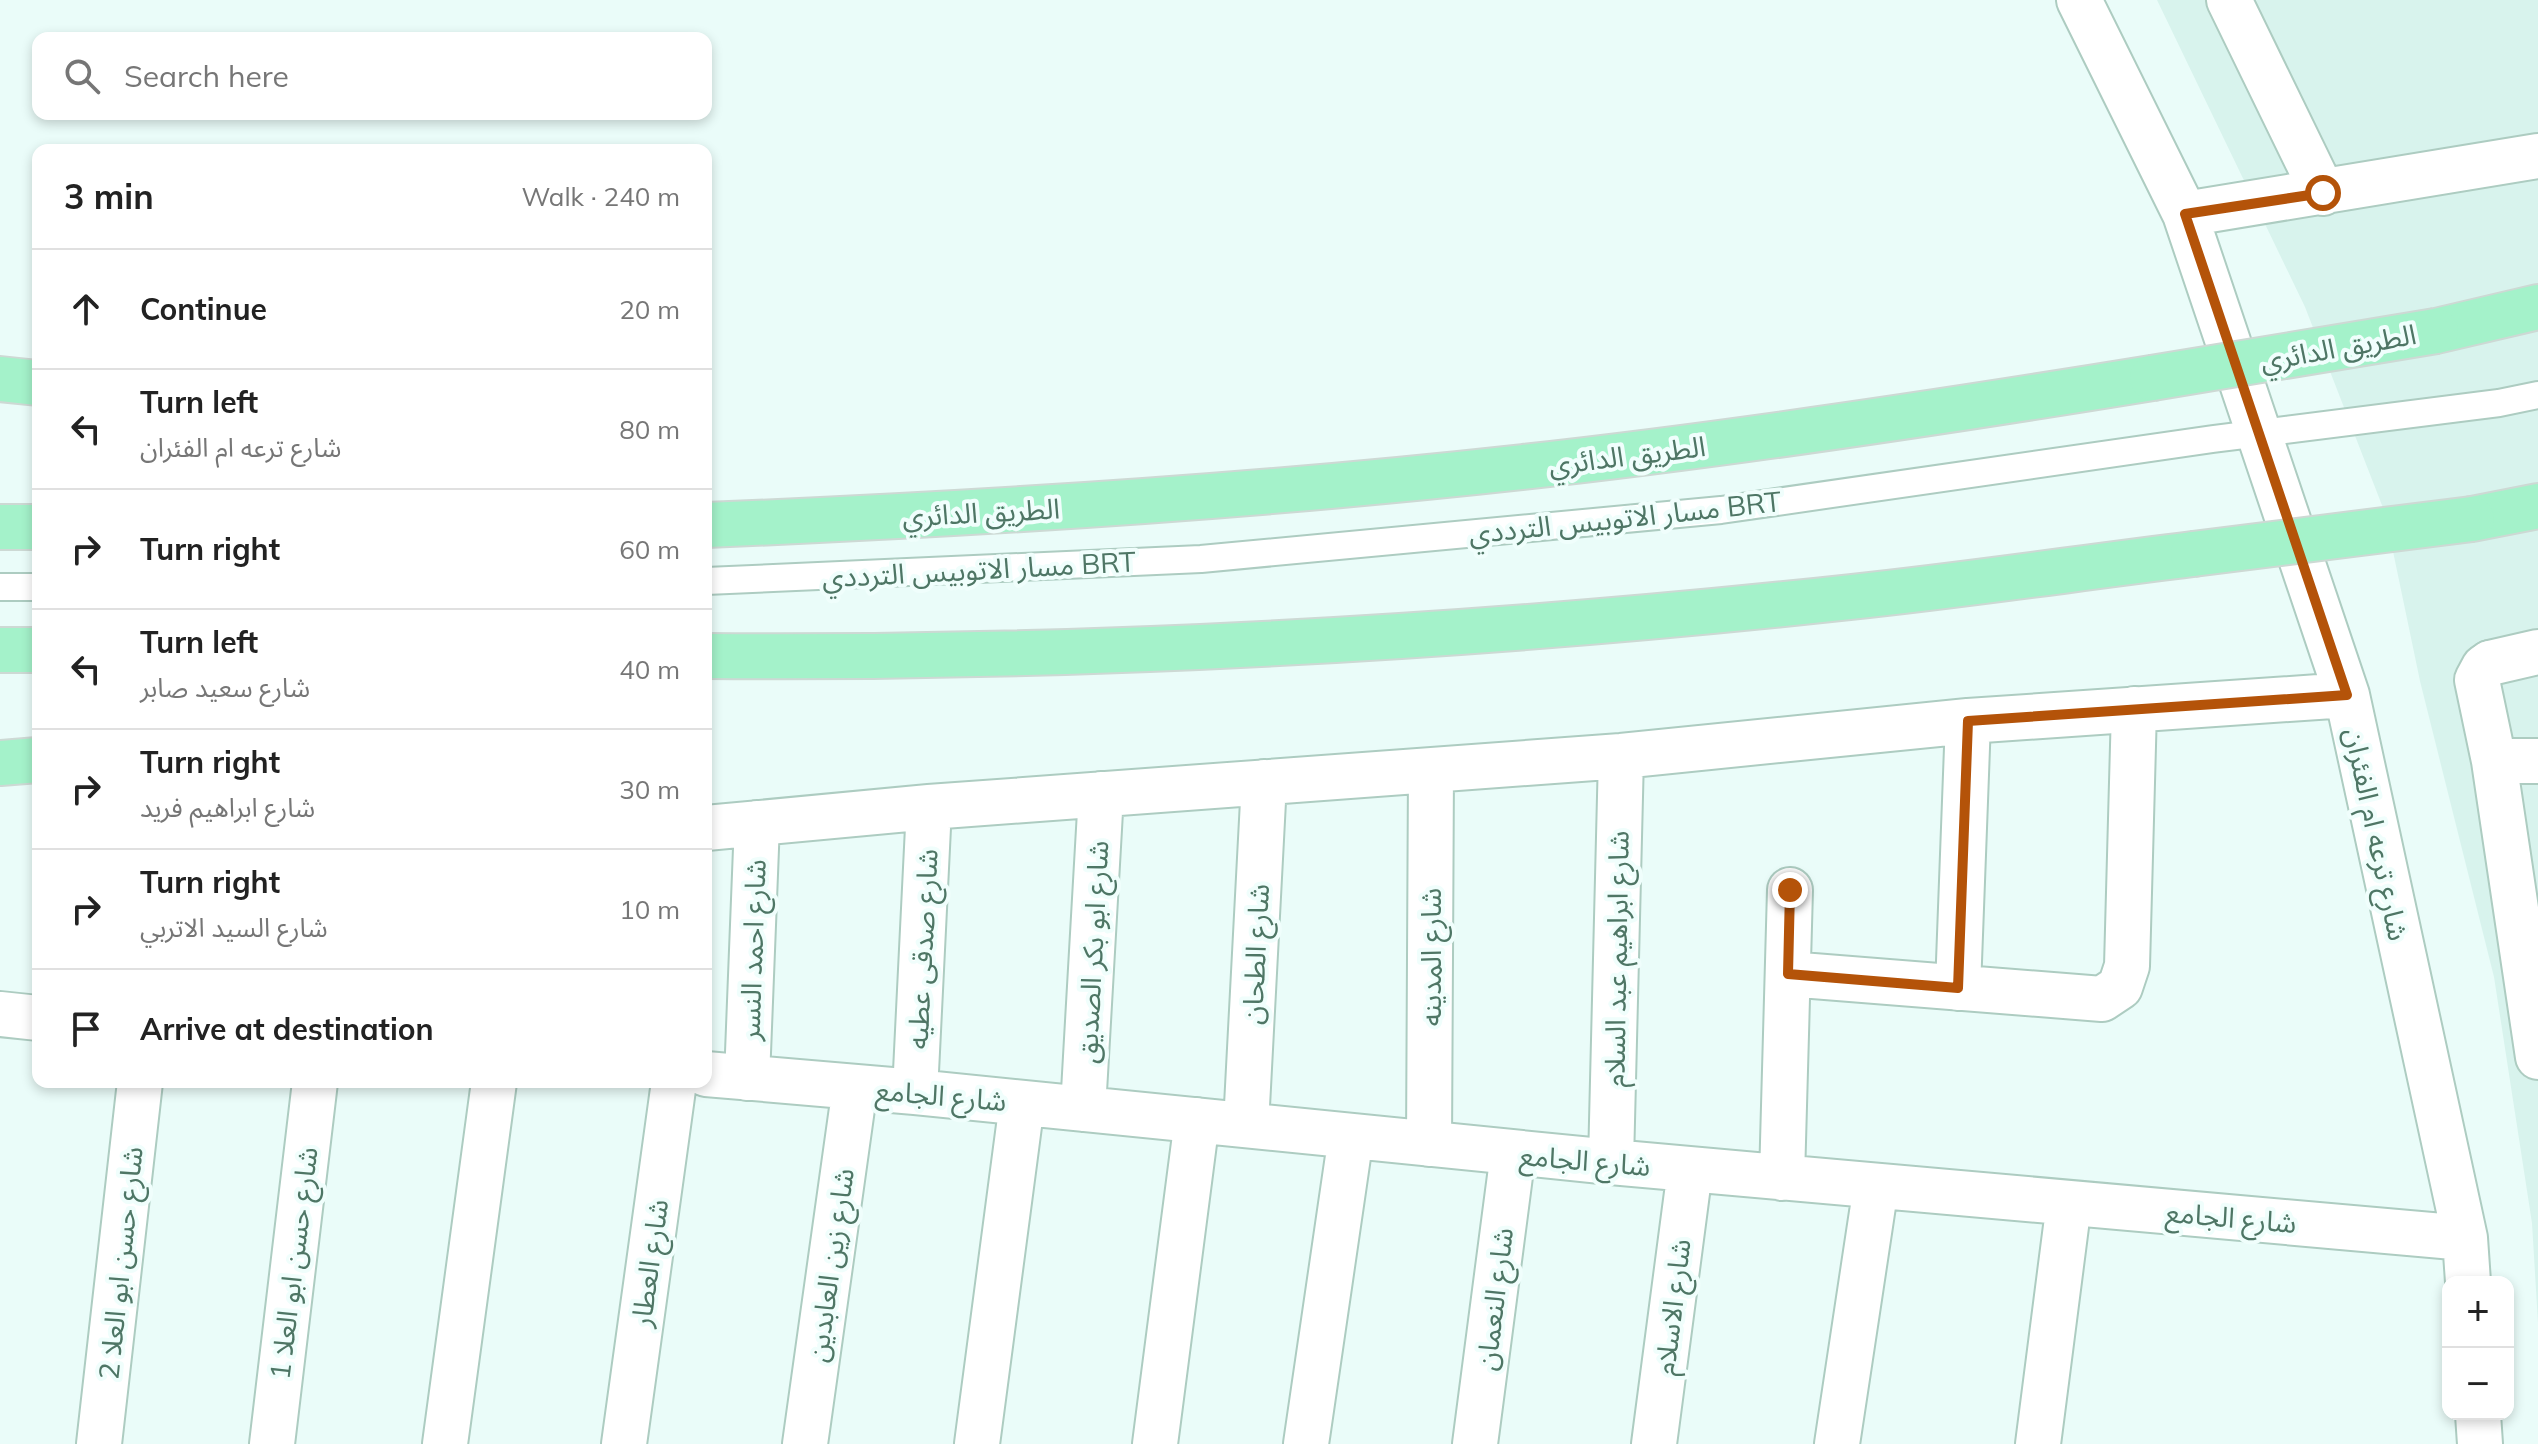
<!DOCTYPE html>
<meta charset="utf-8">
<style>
body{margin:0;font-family:Mulish,"Noto Sans Arabic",sans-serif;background:#f2f2f2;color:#222}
.controls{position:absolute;right:24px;bottom:24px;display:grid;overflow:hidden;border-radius:16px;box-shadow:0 4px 12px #0003}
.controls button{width:72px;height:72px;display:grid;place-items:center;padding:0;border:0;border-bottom:2px solid #e0e0e0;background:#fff;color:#222;font:40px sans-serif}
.stop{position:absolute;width:24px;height:24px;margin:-18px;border:6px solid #b45309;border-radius:50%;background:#fff}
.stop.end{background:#b45309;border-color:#fff;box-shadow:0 2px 8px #0008}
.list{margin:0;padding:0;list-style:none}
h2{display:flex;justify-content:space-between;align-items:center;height:104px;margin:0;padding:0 32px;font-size:34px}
h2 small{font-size:26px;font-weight:400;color:#767676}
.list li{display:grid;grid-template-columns:52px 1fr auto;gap:24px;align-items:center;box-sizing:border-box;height:120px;padding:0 32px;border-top:2px solid #e0e0e0}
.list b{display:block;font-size:30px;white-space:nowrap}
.list p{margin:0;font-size:26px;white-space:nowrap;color:#767676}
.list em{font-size:26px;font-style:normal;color:#767676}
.icon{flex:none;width:44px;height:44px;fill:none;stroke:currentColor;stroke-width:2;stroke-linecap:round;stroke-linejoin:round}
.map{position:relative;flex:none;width:2538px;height:1444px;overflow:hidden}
.search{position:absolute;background:#fff;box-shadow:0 4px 12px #0003;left:32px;top:32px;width:680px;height:88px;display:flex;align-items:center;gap:20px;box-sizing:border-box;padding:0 28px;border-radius:16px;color:#767676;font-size:30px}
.panel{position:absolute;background:#fff;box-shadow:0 4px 12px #0003;left:32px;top:144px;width:680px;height:944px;border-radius:16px}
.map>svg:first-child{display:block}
.residential{fill:#d8f3ed}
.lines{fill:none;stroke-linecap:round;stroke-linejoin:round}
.service-casing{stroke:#adccc1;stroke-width:30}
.minor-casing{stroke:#adccc1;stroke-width:48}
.tertiary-casing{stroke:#adccc1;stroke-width:48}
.motorway-casing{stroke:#cdd9d4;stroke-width:48}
.service{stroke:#fff;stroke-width:26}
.minor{stroke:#fff;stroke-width:44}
.tertiary{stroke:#fff;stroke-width:44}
.motorway{stroke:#a4f2ca;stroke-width:44}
.motorway-bridge-casing{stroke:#cdd9d4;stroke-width:48;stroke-linecap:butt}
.motorway-bridge{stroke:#a4f2ca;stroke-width:44}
.route{stroke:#b45309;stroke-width:10}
.labels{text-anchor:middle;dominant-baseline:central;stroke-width:8;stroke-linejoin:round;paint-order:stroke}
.street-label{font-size:28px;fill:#4e7665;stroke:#f0fefc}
</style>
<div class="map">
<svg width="2538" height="1444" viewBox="0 0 2538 1444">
<rect width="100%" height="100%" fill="#eafcf9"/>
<path class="residential" d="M2157,0H2538V1323L2532,1223L2494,977L2420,681L2385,513L2305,307Z"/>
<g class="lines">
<g class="service-casing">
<path id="service" d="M706,581L1201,559L1721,510L2213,439L2499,403L2538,395
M0,587H38"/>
</g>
<g class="minor-casing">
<path id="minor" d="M2079,0L2185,214L2347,695L2465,1238L2468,1282
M2229,0L2323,193
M2185,214L2538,156
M2490,663L2484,667L2477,680L2494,761L2538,1057
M2494,761H2538
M706,828L929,807L1621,756L1968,721L2347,695
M1788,974L2102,999L2120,987L2127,966L2134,709
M1958,988L1968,721
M0,1014L38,1018
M706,1074L915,1092L1611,1162L2465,1238
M747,1078L757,823
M915,1092L929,807
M1083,1109L1101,794
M1246,1125L1264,782
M1429,1144L1431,770
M1611,1162L1621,756
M1782,1178L1790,890
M2478,1414L2480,1444
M99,1444L140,1082
M272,1444L315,1082
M445,1444L494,1082
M624,1444L674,1082
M805,1444L855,1087
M977,1444L1022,1103
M1155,1444L1197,1120
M1306,1444L1351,1136
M1475,1444L1513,1153
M1654,1444L1690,1170
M1837,1444L1876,1186
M2038,1444L2069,1203"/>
</g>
<g class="tertiary-casing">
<path id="tertiary" d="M2490,663L2538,652"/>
</g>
<g class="motorway-casing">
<path id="motorway" d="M2436,331L2538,307
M0,379L38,383
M2472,519L2538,506
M706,525C979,514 1251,497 1523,467C1733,444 1943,412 2152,378
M0,527H38
M0,650H38
M706,656C1088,659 1472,638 1851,597C1965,585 2079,568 2193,554
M0,763L38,760"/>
</g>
<use href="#service" class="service"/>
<use href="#minor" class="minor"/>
<use href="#tertiary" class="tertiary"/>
<use href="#motorway" class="motorway"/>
<g class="motorway-bridge-casing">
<path id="motorway-bridge" d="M2152,378L2436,331
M2193,554L2472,519"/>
</g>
<use href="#motorway-bridge" class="motorway-bridge"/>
</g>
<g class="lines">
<path class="route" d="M1790,890L1788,974L1958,988L1968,721L2347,695L2185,214L2323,193"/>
</g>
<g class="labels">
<g class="street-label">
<text transform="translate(2338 347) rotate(-10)">الطريق الدائري</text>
<text transform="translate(1627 455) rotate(-7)">الطريق الدائري</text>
<text transform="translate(981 512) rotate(-3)">الطريق الدائري</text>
<text transform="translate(1625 517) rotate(-6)">مسار الاتوبيس الترددي BRT</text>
<text transform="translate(979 569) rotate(-3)">مسار الاتوبيس الترددي BRT</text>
<text transform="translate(2377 834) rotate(78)">شارع ترعه ام الفئران</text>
<text transform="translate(922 949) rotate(-87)">شارع صدقى عطيه</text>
<text transform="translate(752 950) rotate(-88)">شارع احمد النسر</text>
<text transform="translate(1092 952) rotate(-87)">شارع ابو بكر الصديق</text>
<text transform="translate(1255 954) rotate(-87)">شارع الطحان</text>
<text transform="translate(1430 957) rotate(-90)">شارع المدينه</text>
<text transform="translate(1616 959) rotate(-89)">شارع ابراهيم عبد السلام</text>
<text transform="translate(941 1095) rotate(5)">شارع الجامع</text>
<text transform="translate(1585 1160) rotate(5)">شارع الجامع</text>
<text transform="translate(2231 1217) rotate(5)">شارع الجامع</text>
<text transform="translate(120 1263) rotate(-84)">شارع حسن ابو العلا 2</text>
<text transform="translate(293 1263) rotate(-83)">شارع حسن ابو العلا 1</text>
<text transform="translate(649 1263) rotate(-82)">شارع العطار</text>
<text transform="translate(830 1265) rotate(-82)">شارع زين العابدين</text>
<text transform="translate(1494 1299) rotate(-83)">شارع النعمان</text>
<text transform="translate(1672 1307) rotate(-83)">شارع الاسلام</text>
</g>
</g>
</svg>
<div class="controls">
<button>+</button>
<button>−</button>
</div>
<div class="stop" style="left:2323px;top:193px"></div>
<div class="stop end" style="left:1790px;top:890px"></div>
<div class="search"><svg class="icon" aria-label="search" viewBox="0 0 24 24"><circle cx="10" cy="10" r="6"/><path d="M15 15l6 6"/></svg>Search here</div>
<section class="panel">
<h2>3 min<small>Walk · 240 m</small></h2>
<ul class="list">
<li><svg class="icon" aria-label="ahead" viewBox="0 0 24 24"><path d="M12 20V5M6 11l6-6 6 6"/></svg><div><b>Continue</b></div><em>20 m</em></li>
<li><svg class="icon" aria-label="left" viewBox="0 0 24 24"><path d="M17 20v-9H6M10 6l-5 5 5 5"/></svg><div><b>Turn left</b><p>شارع ترعه ام الفئران</p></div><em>80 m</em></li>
<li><svg class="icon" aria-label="right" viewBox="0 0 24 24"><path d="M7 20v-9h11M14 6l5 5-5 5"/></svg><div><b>Turn right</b></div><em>60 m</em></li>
<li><svg class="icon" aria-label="left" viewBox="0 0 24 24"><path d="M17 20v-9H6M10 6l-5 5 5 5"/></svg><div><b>Turn left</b><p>شارع سعيد صابر</p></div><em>40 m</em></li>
<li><svg class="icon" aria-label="right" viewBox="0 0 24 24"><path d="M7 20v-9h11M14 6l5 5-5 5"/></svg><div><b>Turn right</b><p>شارع ابراهيم فريد</p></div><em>30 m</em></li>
<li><svg class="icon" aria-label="right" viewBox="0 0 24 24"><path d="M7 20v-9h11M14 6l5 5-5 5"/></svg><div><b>Turn right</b><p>شارع السيد الاتربي</p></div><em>10 m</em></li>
<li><svg class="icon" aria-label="arrive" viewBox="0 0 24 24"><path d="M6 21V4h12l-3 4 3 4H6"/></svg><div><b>Arrive at destination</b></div></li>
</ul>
</section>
</div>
